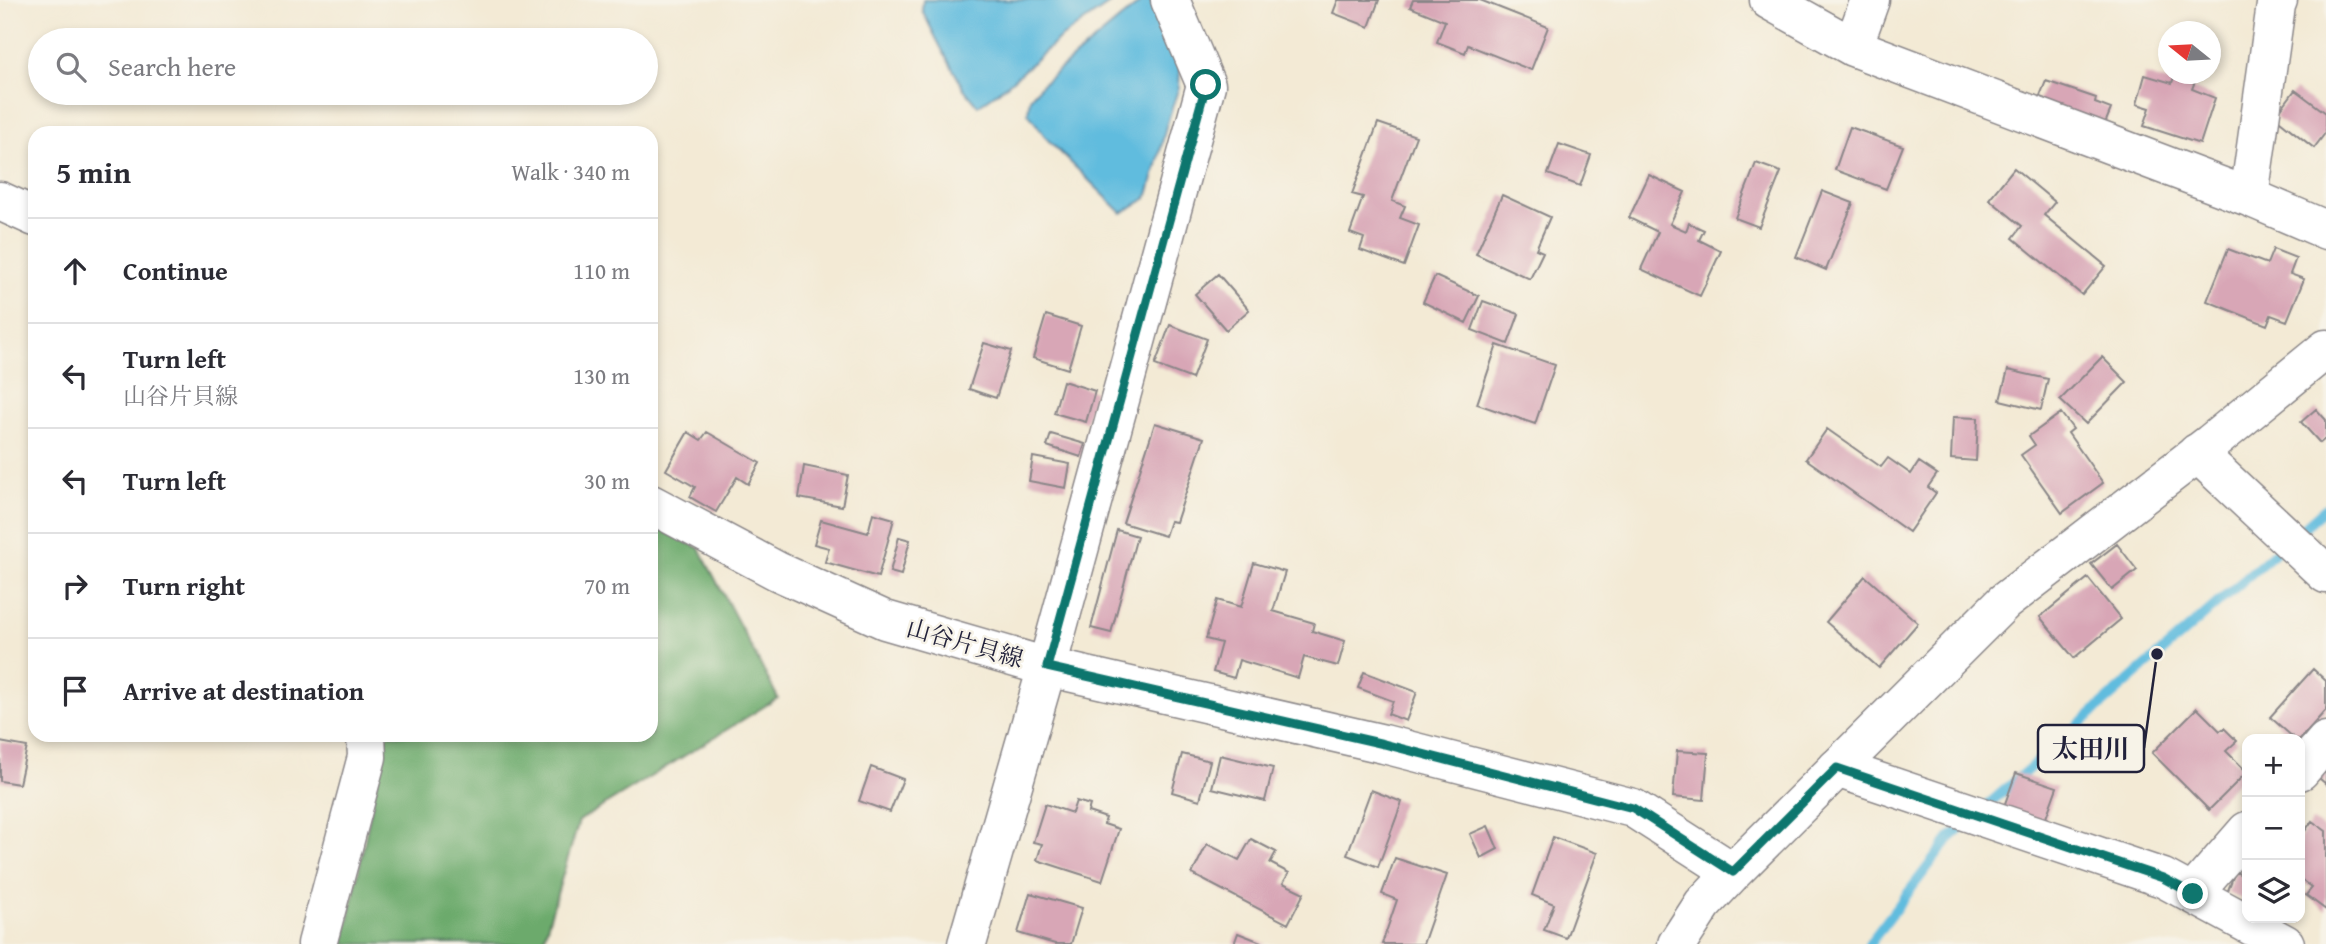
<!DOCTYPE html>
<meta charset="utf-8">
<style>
body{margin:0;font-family:"Gentium Book Plus","Noto Serif JP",serif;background:#f7f7f7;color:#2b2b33}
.controls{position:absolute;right:21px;bottom:21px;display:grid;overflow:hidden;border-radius:14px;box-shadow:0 4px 10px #0003}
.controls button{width:63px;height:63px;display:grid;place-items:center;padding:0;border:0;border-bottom:2px solid #e1e1e2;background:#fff;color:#2b2b33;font:35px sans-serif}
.compass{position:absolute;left:2158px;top:21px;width:63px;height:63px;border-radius:50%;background:#fff;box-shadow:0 4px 10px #0003;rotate:288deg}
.stop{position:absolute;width:21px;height:21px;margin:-16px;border:5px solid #0f766e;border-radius:50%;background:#fff}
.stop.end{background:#0f766e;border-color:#fff;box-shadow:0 2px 7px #0008}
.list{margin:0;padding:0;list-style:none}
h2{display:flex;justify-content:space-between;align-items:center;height:91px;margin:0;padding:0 28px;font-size:30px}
h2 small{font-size:23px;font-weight:400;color:#7c7c81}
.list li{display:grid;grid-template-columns:46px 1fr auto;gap:21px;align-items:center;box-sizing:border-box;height:105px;padding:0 28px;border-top:2px solid #e1e1e2}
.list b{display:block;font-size:26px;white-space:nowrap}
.list p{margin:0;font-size:23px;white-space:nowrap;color:#7c7c81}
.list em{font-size:23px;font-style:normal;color:#7c7c81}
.icon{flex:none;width:38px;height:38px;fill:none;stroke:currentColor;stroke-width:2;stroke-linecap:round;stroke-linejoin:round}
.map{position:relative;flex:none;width:2326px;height:944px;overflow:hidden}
.search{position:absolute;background:#fff;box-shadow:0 4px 10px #0003;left:28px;top:28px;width:630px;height:77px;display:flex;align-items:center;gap:18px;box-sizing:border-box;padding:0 24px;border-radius:38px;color:#7c7c81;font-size:26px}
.panel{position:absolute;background:#fff;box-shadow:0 4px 10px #0003;left:28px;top:126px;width:630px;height:616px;border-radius:21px}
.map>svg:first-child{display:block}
.forest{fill:#6caa6c;stroke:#476654;stroke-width:2}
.water{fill:#60bcde;stroke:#416f8c;stroke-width:2}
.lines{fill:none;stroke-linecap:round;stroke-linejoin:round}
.stream{stroke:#60bcde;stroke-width:10}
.building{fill:#d8a6b6}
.minor-casing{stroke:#8a8688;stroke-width:41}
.major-casing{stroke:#8a8688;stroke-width:41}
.minor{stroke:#fff;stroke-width:38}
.major{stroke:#fff;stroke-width:38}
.route{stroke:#0f766e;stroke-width:9}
.labels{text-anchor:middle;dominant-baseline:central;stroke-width:5;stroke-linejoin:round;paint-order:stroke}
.street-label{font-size:24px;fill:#22223b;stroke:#f7f3e8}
.leader{fill:none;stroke:#22223b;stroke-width:2.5}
.callout-dot{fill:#22223b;stroke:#f7f3e8;stroke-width:2.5}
.callout{fill:#f7f3e8;stroke:#22223b;stroke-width:2.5}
.callout-label{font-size:26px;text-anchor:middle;font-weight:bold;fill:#22223b}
</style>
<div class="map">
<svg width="2326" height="944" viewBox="0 0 2326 944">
<rect width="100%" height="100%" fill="#f7f3e8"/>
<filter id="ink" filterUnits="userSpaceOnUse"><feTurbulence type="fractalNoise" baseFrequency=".0143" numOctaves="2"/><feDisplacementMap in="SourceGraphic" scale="14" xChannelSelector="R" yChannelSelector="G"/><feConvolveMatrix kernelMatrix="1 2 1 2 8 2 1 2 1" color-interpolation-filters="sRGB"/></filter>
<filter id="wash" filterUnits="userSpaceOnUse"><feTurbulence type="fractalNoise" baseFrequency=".00686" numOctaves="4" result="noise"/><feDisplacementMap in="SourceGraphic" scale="28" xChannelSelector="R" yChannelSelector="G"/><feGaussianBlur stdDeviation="1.57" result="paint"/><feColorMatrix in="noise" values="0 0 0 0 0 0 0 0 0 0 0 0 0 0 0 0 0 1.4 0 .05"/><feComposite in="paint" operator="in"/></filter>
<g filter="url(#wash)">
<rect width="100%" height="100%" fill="#f3ead5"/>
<path class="forest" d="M651,525L699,548L778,698L579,821L542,944H344L386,735H651Z"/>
<path class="water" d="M923,0H1115L1059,39L1007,85L978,106L964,89L940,46L922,10Z
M1143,0H1153L1181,49L1179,87L1166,126L1157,165L1147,198L1122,213L1048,140L1028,113L1030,98L1041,85Z"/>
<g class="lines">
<path class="stream" d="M1983,809L2326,508
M1869,944L1949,839L1968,822"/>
</g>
<g id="blocks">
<path class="building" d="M1338,0H1379L1369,27L1333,13Z
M1413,0H1480L1548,27L1531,70L1468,45L1465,53L1437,42L1445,21L1410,7Z
M2175,74L2196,79L2192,89L2215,98L2200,144L2144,126L2150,108L2137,104L2145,75L2172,83Z
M2046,81L2096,98L2095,103L2111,109L2100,136L2034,111Z
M2295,90L2326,113V132L2314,148L2275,117Z
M1378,123L1416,136L1392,201L1405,206L1400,218L1419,225L1404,266L1360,250L1364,238L1350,233L1363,197L1352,194Z
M1850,127L1903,146L1886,189L1835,170Z
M1559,144L1591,155L1580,186L1548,174Z
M1756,163L1781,172L1759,227L1735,218Z
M2014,168L2055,202L2044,215L2106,266L2082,295L2013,238L2022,226L1989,199Z
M1649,175L1685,192L1670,224L1686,231L1689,223L1704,230L1699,240L1721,251L1700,296L1641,269L1658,232L1629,218Z
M1822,191L1853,203L1826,270L1796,257Z
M1502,195L1550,217L1536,249L1543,252L1530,279L1476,254Z
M2228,249L2267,264L2273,249L2296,258L2290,274L2304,279L2287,321L2271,315L2267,325L2207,301Z
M1218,274L1249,310L1226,330L1195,294Z
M1435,276L1479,296L1466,323L1423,302Z
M1483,301L1519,314L1508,344L1472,330Z
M1046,315L1081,326L1068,369L1033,358Z
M1170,325L1207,339L1192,379L1155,365Z
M984,343L1011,351L996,398L969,389Z
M1497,345L1555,365L1535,424L1477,404Z
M2102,357L2127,382L2086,424L2060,400Z
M2008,370L2048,379L2041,410L2000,400Z
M1063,381L1095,391L1086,422L1054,413Z
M2316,409L2326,420V438L2320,443L2301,422Z
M2061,413L2073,429L2068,433L2103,483L2062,513L2021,455L2035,445L2029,436Z
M1953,417L1978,418L1976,461L1951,459Z
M1155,423L1204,438L1176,522L1170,521L1165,536L1123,523Z
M1827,429L1881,467L1888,458L1911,474L1919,462L1937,474L1928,487L1936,493L1909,532L1806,459Z
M688,432L701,440L707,432L760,463L748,484L737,477L716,512L690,497L695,487L666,470Z
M1051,434L1085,444L1081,457L1047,446Z
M1033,457L1070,464L1066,488L1029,481Z
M804,466L848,475L842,506L799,498Z
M873,513L894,519L878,577L825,562L829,548L814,544L821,520L868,533Z
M1117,530L1137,536L1111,633L1091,628Z
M899,537L910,540L901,575L890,572Z
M2117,544L2137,570L2112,590L2091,564Z
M1254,563L1285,572L1273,611L1314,623L1312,631L1345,641L1338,666L1304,657L1298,678L1239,660L1234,678L1213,672L1221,643L1206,639L1217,600L1241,607Z
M1865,576L1918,623L1879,668L1826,622Z
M2088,578L2121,619L2074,658L2040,617Z
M2313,669L2326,681V710L2300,739H2295L2270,717Z
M1364,672L1417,692L1406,721L1388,714L1393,701L1358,688Z
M2197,708L2220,731L2224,728L2237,741L2226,751L2247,772L2209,810L2152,753Z
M0,742L27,747L19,784L0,781Z
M1677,751L1708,753L1704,800L1673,797Z
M1182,754L1210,761L1200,800L1172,792Z
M1220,755L1273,768L1265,801L1212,788Z
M871,767L903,779L890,812L859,801Z
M2326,769V784L2319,778Z
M2016,773L2057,787L2043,826L2002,812Z
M1371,790L1402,802L1378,867L1347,855Z
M1076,801L1090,805L1088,812L1106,818L1104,824L1119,829L1102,881L1037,860L1042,844L1033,842L1045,804L1072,813Z
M2312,821L2326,831V910L2306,895L2312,888L2300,879V838Z
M1488,826L1498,849L1481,858L1470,834Z
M1553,837L1597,853L1566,938L1544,930L1554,904L1532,895Z
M1251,839L1276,852L1270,863L1289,873L1283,883L1304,893L1288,924L1192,874L1207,844L1239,860Z
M1395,858L1447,875L1423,944H1382L1397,900L1382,894Z
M2235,872L2247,877V901L2227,893Z
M1030,893L1082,908L1071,944H1055L1018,933Z
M1238,933L1266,944H1234Z"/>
</g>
</g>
<g filter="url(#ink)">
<use href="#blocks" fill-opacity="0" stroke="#8a8688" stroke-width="2"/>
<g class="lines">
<g class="minor-casing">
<path id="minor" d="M1769,0L1853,47L2249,197L2326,230
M1853,47L1870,0
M2249,197L2276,5L2278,0
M2197,453L2326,574
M1837,768L2163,878L2285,944
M2300,771L2326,741
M2193,893L2247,831
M317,944L367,757L366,735
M967,944L1047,667L1206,85L1170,0"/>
</g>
<g class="major-casing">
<path id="major" d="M0,201L35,217
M651,504L777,571L885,620L1047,667L1384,744L1633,808L1733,872
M1677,944L1703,904L1733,872L2004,602L2211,443L2326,349"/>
</g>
<use href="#minor" class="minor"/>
<use href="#major" class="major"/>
</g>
</g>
<g class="lines" filter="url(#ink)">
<path class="route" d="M1206,85L1047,667L1384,744L1633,808L1733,872L1837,768L2163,878L2193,894"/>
</g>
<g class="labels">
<g class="street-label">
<text transform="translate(965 643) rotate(16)">山谷片貝線</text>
</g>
</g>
<path class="leader" d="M2157 654L2144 748"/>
<circle class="callout-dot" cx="2157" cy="654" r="7"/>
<rect class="callout" x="2038" y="725" width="106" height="47" rx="7"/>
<g class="callout-label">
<text x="2091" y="758">太田川</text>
</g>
</svg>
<div class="controls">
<button>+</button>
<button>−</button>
<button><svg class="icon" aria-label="layers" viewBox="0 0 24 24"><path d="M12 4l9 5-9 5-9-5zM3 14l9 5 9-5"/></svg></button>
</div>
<svg class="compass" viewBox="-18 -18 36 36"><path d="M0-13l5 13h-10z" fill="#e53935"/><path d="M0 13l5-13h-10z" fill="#7c7c81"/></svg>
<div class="stop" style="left:1206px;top:85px"></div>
<div class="stop end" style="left:2193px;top:894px"></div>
<div class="search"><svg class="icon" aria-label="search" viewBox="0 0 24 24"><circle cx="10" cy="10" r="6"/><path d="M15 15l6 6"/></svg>Search here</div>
<section class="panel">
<h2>5 min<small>Walk · 340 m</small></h2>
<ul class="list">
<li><svg class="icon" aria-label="ahead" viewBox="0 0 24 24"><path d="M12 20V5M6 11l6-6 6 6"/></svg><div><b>Continue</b></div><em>110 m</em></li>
<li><svg class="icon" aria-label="left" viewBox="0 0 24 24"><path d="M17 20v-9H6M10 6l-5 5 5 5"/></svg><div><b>Turn left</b><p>山谷片貝線</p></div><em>130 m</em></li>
<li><svg class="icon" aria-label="left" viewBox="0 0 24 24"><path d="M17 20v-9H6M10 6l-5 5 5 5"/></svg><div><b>Turn left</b></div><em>30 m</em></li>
<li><svg class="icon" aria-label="right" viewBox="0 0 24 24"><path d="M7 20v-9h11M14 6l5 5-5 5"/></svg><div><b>Turn right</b></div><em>70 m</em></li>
<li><svg class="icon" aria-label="arrive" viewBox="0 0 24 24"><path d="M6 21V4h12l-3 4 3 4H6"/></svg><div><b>Arrive at destination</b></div></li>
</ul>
</section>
</div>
